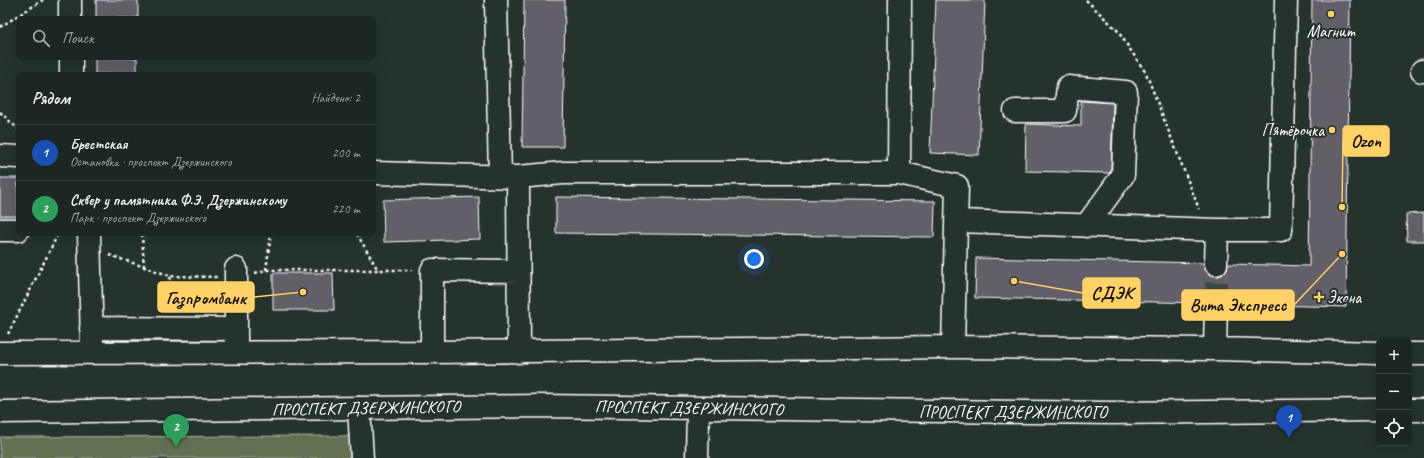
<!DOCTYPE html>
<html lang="ru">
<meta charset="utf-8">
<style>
body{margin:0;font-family:Caveat,sans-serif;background:#252e2a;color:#f1f3f6}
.controls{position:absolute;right:12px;bottom:12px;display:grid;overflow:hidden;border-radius:6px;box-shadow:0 4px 16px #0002}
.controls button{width:36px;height:36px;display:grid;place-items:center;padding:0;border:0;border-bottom:1px solid #3a4340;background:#1c2622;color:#f1f3f6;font:20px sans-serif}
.you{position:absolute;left:754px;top:259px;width:14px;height:14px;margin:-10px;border:3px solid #fff;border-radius:50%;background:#1a73e8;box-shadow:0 0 0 6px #1a73e833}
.badge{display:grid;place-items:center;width:26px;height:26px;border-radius:50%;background:#ffd166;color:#fff;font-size:13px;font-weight:700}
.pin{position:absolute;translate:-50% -33px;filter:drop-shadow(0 1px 2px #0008)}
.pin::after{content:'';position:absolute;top:21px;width:14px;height:12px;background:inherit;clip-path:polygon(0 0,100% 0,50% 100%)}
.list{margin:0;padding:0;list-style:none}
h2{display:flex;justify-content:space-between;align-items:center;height:52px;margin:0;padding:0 16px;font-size:17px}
h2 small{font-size:13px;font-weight:400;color:#a0a5a5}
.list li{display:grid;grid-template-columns:26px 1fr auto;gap:12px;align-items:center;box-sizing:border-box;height:56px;padding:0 16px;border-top:1px solid #3a4340}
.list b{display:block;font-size:15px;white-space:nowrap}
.list p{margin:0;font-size:13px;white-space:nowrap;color:#a0a5a5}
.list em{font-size:13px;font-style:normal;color:#a0a5a5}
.icon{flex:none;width:22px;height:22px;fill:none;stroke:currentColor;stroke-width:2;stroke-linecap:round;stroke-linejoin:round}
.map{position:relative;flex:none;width:1424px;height:458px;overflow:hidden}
.search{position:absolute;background:#1c2622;box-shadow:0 4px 16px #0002;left:16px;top:16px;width:360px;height:44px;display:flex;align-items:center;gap:10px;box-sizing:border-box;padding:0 14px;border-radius:6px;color:#a0a5a5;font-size:15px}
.panel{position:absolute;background:#1c2622;box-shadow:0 4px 16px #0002;left:16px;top:72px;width:360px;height:164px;border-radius:6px}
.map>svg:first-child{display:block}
.green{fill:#627051;stroke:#b0b8a8}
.building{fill:#635e67;stroke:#fff}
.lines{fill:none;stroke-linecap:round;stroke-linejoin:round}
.minor-tunnel{stroke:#3c4742;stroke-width:22;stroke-dasharray:22 11;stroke-linecap:butt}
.minor-casing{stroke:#fff;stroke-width:25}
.major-casing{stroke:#fff;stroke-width:25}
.path{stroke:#fff;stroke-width:2.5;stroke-dasharray:3 3;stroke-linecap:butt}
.minor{stroke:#26332d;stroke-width:22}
.major{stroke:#26332d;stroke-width:22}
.poi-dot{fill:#ffd166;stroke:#26332d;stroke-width:1.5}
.labels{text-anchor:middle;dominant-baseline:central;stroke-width:4;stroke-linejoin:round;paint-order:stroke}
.poi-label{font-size:17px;fill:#fff;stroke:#26332d}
.street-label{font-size:17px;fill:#fff;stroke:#26332d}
.leader{fill:none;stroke:#ffd166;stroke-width:1.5}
.callout-dot{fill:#ffd166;stroke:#26332d;stroke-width:1.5}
.callout{fill:#ffd166;stroke:#ffd166;stroke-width:1.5}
.callout-label{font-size:18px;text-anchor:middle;font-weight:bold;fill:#111}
</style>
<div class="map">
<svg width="1424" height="458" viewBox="0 0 1424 458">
<rect width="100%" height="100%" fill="#26332d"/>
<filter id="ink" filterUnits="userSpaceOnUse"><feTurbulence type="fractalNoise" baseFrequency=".025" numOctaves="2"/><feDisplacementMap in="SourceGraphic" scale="8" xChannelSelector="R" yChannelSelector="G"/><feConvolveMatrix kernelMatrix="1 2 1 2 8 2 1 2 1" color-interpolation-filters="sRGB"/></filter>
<g filter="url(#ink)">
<path class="green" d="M351,436L352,458H0V437Z"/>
<path class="building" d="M96,0H138V18H96Z
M524,0H565L563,147H522Z
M936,0H985L979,155L930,153Z
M1312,0H1350L1346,307L1228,304L1227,298L1223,294L1217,292L1210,293L1206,297L1204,303L975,298L976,258L1204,263L1205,270L1209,274L1216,276L1222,275L1226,271L1229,264L1309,266Z
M95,58H137V74H95Z
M1081,101L1113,103L1111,171L1109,173L1025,171L1026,124L1081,126Z
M0,178H18V216H0Z
M479,197L480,239L384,242L383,200Z
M556,197L935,201L934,237L556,233Z
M1424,213V241H1407L1406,214Z
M273,273H333L334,310H273Z"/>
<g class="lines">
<path class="minor-tunnel" d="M1216,304V264"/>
<g class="minor-casing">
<path id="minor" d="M70,0V18
M496,0L500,176
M900,0L899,173L957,186L953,347
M71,58V74
M1422,71H1424
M1015,111H1065L1068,87L1126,92L1123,175L1086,226
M0,156L18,157
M374,173L518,177L519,352
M518,177L563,173H899
M957,221L1217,230H1281L1286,0
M0,230H18
M89,234L92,342
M1216,264L1217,230
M91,328L236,329
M236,344V269
M1215,349L1216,304
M432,352V270L518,271
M0,353L432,352L953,347L1215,349L1379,353
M1409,354H1424
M359,408L362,458
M697,458L698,409"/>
</g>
<g class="major-casing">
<path id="major" d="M1409,410H1424
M0,412L538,406L1112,413L1379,410"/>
</g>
<path class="path" d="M1086,0L1117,30L1146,73L1199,209
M0,27L43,0
M0,112L18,129
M142,234L144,267
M357,234L378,270
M109,255L171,276L217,277
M266,270L271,234
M255,273L266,270H412
M160,308L171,276
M8,334L58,234"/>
<use href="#minor" class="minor"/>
<use href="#major" class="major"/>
</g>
</g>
<g class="poi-dot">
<circle cx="1331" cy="14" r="4"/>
<circle cx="1332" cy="130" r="4"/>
<path d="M1317 291h4v4h4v4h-4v4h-4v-4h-4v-4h4z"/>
</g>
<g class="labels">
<g class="poi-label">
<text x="1331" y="31">Магнит</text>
<text x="1324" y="130" text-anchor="end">Пятёрочка</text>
<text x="1327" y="297" text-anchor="start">Экона</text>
</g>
<g class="street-label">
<text transform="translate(366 408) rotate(-1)">ПРОСПЕКТ ДЗЕРЖИНСКОГО</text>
<text transform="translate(689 408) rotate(1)">ПРОСПЕКТ ДЗЕРЖИНСКОГО</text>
<text x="1013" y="412">ПРОСПЕКТ ДЗЕРЖИНСКОГО</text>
</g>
</g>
<path class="leader" d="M1342 207L1343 141M1014 281L1083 293M303 292L254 297M1342 254L1294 305"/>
<g class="callout-dot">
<circle cx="1342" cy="207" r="4"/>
<circle cx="1014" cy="281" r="4"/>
<circle cx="303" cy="292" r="4"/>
<circle cx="1342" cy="254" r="4"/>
</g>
<g class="callout">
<rect x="1343" y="126" width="46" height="30" rx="4"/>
<rect x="1083" y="278" width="57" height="30" rx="4"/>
<rect x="158" y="282" width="96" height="30" rx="4"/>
<rect x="1182" y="290" width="112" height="30" rx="4"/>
</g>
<g class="callout-label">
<text x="1366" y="147">Ozon</text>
<text x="1112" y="299">СДЭК</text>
<text x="206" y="304">Газпромбанк</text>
<text x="1238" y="311">Вита Экспресс</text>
</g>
</svg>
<div class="controls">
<button>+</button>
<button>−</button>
<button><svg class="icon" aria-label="locate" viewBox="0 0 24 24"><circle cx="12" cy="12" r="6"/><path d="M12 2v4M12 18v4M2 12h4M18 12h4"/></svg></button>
</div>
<div class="you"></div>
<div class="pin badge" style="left:1289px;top:438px;background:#1a4fb4">1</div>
<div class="pin badge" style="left:176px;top:447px;background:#2e9e5b">2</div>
<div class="search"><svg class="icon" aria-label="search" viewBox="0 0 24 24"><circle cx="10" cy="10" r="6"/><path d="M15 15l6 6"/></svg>Поиск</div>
<section class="panel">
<h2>Рядом<small>Найдено: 2</small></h2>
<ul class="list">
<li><span class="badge" style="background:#1a4fb4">1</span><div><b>Брестская</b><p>Остановка · проспект Дзержинского</p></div><em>200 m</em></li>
<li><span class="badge" style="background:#2e9e5b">2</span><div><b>Сквер у памятника Ф.Э. Дзержинскому</b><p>Парк · проспект Дзержинского</p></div><em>220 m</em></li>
</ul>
</section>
</div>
